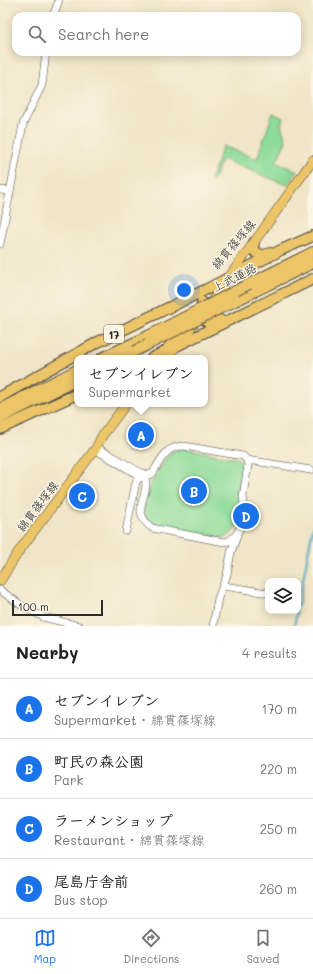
<!DOCTYPE html>
<meta charset="utf-8">
<style>
body{margin:0;font-family:Mali,"Klee One",sans-serif;background:#f2f2f2;color:#222}
.controls{position:absolute;right:12px;bottom:12px;display:grid;overflow:hidden;border-radius:8px;box-shadow:0 2px 10px #0003}
.controls button{width:36px;height:36px;display:grid;place-items:center;padding:0;border:0;border-bottom:1px solid #e0e0e0;background:#fff;color:#222;font:20px sans-serif}
.scale{position:absolute;left:12px;bottom:10px;width:91px;box-sizing:border-box;padding-left:4px;border:2px solid #2b2b2b;border-top:0;font-size:11px;line-height:14px;white-space:nowrap;color:#2b2b2b;-webkit-text-stroke:3px #fcf5e5;paint-order:stroke}
.you{position:absolute;left:184px;top:290px;width:14px;height:14px;margin:-10px;border:3px solid #fff;border-radius:50%;background:#1a73e8;box-shadow:0 0 0 6px #1a73e833}
.badge{display:grid;place-items:center;width:26px;height:26px;border-radius:50%;background:#1a73e8;color:#fff;font-size:13px;font-weight:700}
.pin{position:absolute;translate:-50% -50%;border:2px solid #fff;box-shadow:0 1px 4px #0006}
.popup{position:absolute;left:74px;top:355px;width:134px;height:52px;box-sizing:border-box;display:grid;place-content:center;border-radius:8px;background:#fff;filter:drop-shadow(0 1px 3px #0005);font-size:13px;white-space:nowrap;color:#767676}
.popup b{font-size:15px;color:#222}
.popup::after{content:'';position:absolute;left:50%;top:100%;margin-left:-8px;border:8px solid transparent;border-top-color:#fff}
.list{margin:0;padding:0;list-style:none}
h2{display:flex;justify-content:space-between;align-items:center;height:52px;margin:0;padding:0 16px;font-size:17px}
h2 small{font-size:13px;font-weight:400;color:#767676}
.list li{display:grid;grid-template-columns:26px 1fr auto;gap:12px;align-items:center;box-sizing:border-box;height:60px;padding:0 16px;border-top:1px solid #e0e0e0}
.list b{display:block;font-size:15px;white-space:nowrap}
.list p{margin:0;font-size:13px;white-space:nowrap;color:#767676}
.list em{font-size:13px;font-style:normal;color:#767676}
.icon{flex:none;width:22px;height:22px;fill:none;stroke:currentColor;stroke-width:2;stroke-linecap:round;stroke-linejoin:round}
.map{position:relative;flex:none;width:313px;height:626px;overflow:hidden}
.search{position:absolute;background:#fff;box-shadow:0 2px 10px #0003;left:12px;right:12px;top:12px;height:44px;display:flex;align-items:center;gap:10px;box-sizing:border-box;padding:0 14px;border-radius:12px;color:#767676;font-size:15px}
.sheet{height:292px;background:#fff}
nav{display:flex;justify-content:space-around;align-items:center;box-sizing:border-box;height:56px;border-top:1px solid #e0e0e0;background:#fff;font-size:11px;color:#767676}
nav a{display:grid;justify-items:center;gap:2px}
nav .on{color:#1a73e8}
.map>svg:first-child{display:block}
.green{fill:#8edc9a;stroke:#5c8462}
.lines{fill:none;stroke-linecap:round;stroke-linejoin:round}
.stream{stroke:#41a8c1;stroke-width:2}
.minor-casing{stroke:#494742;stroke-width:8}
.major-casing{stroke:#494742;stroke-width:10}
.highway-casing{stroke:#494742;stroke-width:12}
.minor{stroke:#fff;stroke-width:7}
.major{stroke:#ecc569;stroke-width:9}
.highway{stroke:#ecc569;stroke-width:10}
.highway-bridge-casing{stroke:#494742;stroke-width:12;stroke-linecap:butt}
.highway-bridge{stroke:#ecc569;stroke-width:10}
.labels{text-anchor:middle;dominant-baseline:central;stroke-width:3;stroke-linejoin:round;paint-order:stroke}
.shield{fill:#fcf5e5;stroke:#6a6863;stroke-width:1}
.shield-label{font-size:11px;font-weight:bold;fill:#2b2b2b}
.street-label{font-size:12px;fill:#2b2b2b;stroke:#fcf5e5}
</style>
<div class="map">
<svg width="313" height="626" viewBox="0 0 313 626">
<rect width="100%" height="100%" fill="#fcf5e5"/>
<filter id="ink" filterUnits="userSpaceOnUse"><feTurbulence type="fractalNoise" baseFrequency=".025" numOctaves="2"/><feDisplacementMap in="SourceGraphic" scale="8" xChannelSelector="R" yChannelSelector="G"/><feConvolveMatrix kernelMatrix="1 2 1 2 8 2 1 2 1" color-interpolation-filters="sRGB"/></filter>
<filter id="wash" filterUnits="userSpaceOnUse"><feTurbulence type="fractalNoise" baseFrequency=".012" numOctaves="4" result="noise"/><feDisplacementMap in="SourceGraphic" scale="16" xChannelSelector="R" yChannelSelector="G"/><feGaussianBlur stdDeviation="0.9" result="paint"/><feColorMatrix in="noise" values="0 0 0 0 0 0 0 0 0 0 0 0 0 0 0 0 0 1.4 0 .05"/><feComposite in="paint" operator="in"/></filter>
<g filter="url(#wash)">
<rect width="100%" height="100%" fill="#f0e5c7"/>
<path class="green" d="M273,113L283,118L281,125L286,141L276,162L297,171L287,185L222,159L213,181L211,179L223,146L257,159Z
M183,448L238,459L243,462L244,466C242,475 240,485 239,494C238,498 241,502 241,506C240,520 236,536 221,538L157,526C133,515 149,486 159,470C163,464 166,456 172,452C175,450 179,449 183,448Z"/>
<g class="lines">
<path class="stream" d="M298,606L313,527
M294,626L297,611"/>
</g>
</g>
<g filter="url(#ink)">
<g class="lines">
<g class="minor-casing">
<path id="minor" d="M53,16L59,0
M0,190L9,191
M0,244L23,124L42,85L46,52
M184,446L243,456L247,460L248,465L243,496L244,504L241,526L236,535L229,541L224,542L152,528C128,510 151,494 145,479L101,453L96,448C113,453 136,474 150,475L153,473C161,459 166,446 184,446Z
M247,460L311,470
M126,531L136,482L140,476
M224,586L268,593
M0,590L21,605L43,617L79,626
M213,626L218,598L227,575L231,552L237,536"/>
</g>
<g class="major-casing">
<path id="major" d="M209,305L313,160
M164,353L183,326
M167,358L197,320
M0,581L19,551L96,448L102,436L126,404"/>
</g>
<g class="highway-casing">
<path id="highway" d="M254,242L253,247C256,256 263,256 271,253
M249,284L313,252
M237,300L313,263
M202,302C201,312 200,321 211,323L220,320
M102,358L148,336
M121,358L135,351
M152,358L313,279
M0,397L96,343L207,289L281,250L313,236
M0,409L77,370
M0,418L77,380
M0,429L77,394"/>
</g>
<use href="#minor" class="minor"/>
<use href="#major" class="major"/>
<use href="#highway" class="highway"/>
<g class="highway-bridge-casing">
<path id="highway-bridge" d="M148,336L249,284
M135,351L237,300"/>
</g>
<use href="#highway-bridge" class="highway-bridge"/>
</g>
</g>
<g class="labels">
<rect class="shield" x="104" y="325" width="20" height="18" rx="3"/>
<g class="shield-label">
<text x="114" y="334">17</text>
</g>
<g class="street-label">
<text transform="translate(233 244) rotate(-50)">綿貫篠塚線</text>
<text transform="translate(234 277) rotate(-27)">上武道路</text>
<text transform="translate(37 506) rotate(-53)">綿貫篠塚線</text>
</g>
</g>
</svg>
<div class="controls">
<button><svg class="icon" aria-label="layers" viewBox="0 0 24 24"><path d="M12 4l9 5-9 5-9-5zM3 14l9 5 9-5"/></svg></button>
</div>
<div class="scale">100 m</div>
<div class="you"></div>
<div class="pin badge" style="left:141px;top:435px">A</div>
<div class="popup"><b>セブンイレブン</b>Supermarket</div>
<div class="pin badge" style="left:194px;top:491px">B</div>
<div class="pin badge" style="left:82px;top:496px">C</div>
<div class="pin badge" style="left:246px;top:516px">D</div>
<div class="search"><svg class="icon" aria-label="search" viewBox="0 0 24 24"><circle cx="10" cy="10" r="6"/><path d="M15 15l6 6"/></svg>Search here</div>
</div>
<section class="sheet">
<h2>Nearby<small>4 results</small></h2>
<ul class="list">
<li><span class="badge">A</span><div><b>セブンイレブン</b><p>Supermarket · 綿貫篠塚線</p></div><em>170 m</em></li>
<li><span class="badge">B</span><div><b>町民の森公園</b><p>Park</p></div><em>220 m</em></li>
<li><span class="badge">C</span><div><b>ラーメンショップ</b><p>Restaurant · 綿貫篠塚線</p></div><em>250 m</em></li>
<li><span class="badge">D</span><div><b>尾島庁舎前</b><p>Bus stop</p></div><em>260 m</em></li>
</ul>
</section>
<nav>
<a class="on"><svg class="icon" aria-label="map" viewBox="0 0 24 24"><path d="M3 6l6-2 6 2 6-2v14l-6 2-6-2-6 2zM9 4v14M15 6v14"/></svg>Map</a>
<a><svg class="icon" aria-label="directions" viewBox="0 0 24 24"><path d="M12 3l9 9-9 9-9-9zM9 14v-3h6M13 9l2 2-2 2"/></svg>Directions</a>
<a><svg class="icon" aria-label="saved" viewBox="0 0 24 24"><path d="M7 4h10v16l-5-4-5 4z"/></svg>Saved</a>
</nav>
